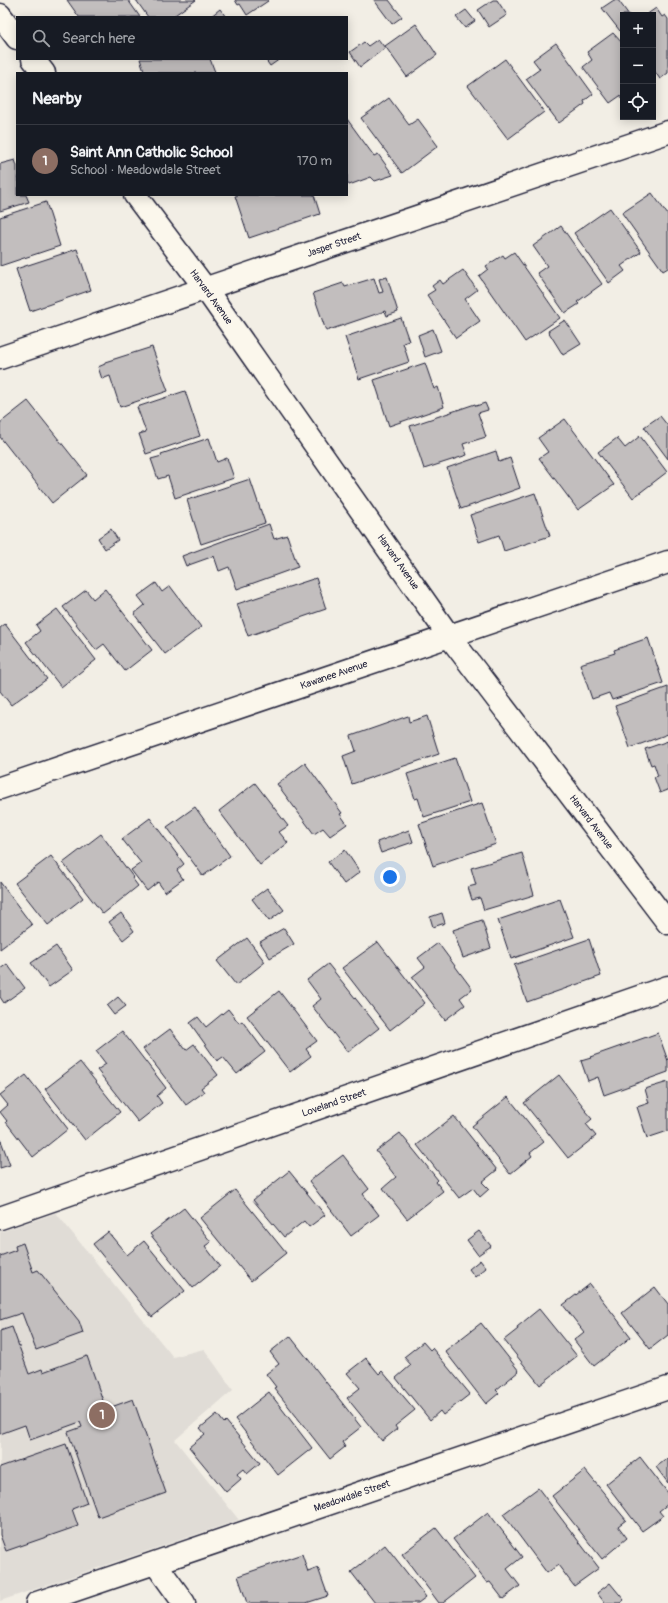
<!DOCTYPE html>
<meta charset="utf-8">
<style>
body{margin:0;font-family:Pangolin,sans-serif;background:#20242c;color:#f1f3f6}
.controls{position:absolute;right:12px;top:12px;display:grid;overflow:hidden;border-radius:0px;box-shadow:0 2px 10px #0003}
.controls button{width:36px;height:36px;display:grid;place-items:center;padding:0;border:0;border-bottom:1px solid #363941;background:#171b24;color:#f1f3f6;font:20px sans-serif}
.you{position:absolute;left:390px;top:877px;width:14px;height:14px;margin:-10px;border:3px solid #fff;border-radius:50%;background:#1a73e8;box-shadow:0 0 0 6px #1a73e833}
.badge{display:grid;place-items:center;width:26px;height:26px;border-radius:50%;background:#d1495b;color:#fff;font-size:13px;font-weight:700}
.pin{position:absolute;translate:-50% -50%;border:2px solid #fff;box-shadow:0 1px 4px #0006}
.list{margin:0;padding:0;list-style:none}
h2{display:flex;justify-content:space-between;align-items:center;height:52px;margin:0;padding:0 16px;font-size:17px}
h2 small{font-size:13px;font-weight:400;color:#9ea1a6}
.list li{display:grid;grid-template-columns:26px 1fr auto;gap:12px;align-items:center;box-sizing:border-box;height:72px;padding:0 16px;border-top:1px solid #363941}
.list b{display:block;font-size:15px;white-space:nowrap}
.list p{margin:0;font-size:13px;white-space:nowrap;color:#9ea1a6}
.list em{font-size:13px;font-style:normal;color:#9ea1a6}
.icon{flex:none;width:22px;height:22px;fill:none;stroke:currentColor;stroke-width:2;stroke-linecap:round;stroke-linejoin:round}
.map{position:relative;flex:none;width:668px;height:1603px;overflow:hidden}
.search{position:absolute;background:#171b24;box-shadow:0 2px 10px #0003;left:16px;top:16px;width:332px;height:44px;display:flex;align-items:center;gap:10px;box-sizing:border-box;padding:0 14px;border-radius:0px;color:#9ea1a6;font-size:15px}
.panel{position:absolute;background:#171b24;box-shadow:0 2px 10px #0003;left:16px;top:72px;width:332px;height:124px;border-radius:0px}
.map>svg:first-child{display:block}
.built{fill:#e0dcd6}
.building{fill:#c2bebe;stroke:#22223b}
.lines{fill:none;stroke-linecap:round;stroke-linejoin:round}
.minor-casing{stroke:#22223b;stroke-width:25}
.minor{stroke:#fbf7ec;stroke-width:22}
.labels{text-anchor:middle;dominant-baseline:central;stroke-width:3;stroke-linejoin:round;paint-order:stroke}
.street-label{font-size:10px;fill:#22223b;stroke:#fbf7ec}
</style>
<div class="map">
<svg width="668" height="1603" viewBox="0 0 668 1603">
<rect width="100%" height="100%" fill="#f2eee5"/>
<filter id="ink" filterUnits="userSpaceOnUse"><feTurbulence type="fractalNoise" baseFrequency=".025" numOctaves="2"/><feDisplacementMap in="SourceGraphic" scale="8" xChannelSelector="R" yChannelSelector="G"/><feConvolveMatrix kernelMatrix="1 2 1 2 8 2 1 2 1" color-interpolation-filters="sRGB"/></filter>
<g filter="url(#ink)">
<path class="built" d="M56,1213L173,1357L204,1349L233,1390L175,1440L239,1520L0,1601V1232Z"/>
<path class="building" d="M67,0H128L140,17H79Z
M136,0H196L172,17H148Z
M235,0H267L268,1L247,15L240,4L238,5Z
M374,0H389L402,17L392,24Z
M493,0H497L507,15L489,27L478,10Z
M614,0H618L629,15H623V29L620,31L602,8Z
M656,8L662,17L665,15L668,19V73L660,79L653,69V15H646Z
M220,9L226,17H210Z
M466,10L475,21L465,28L456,17Z
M416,24L437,55L407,77L385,46Z
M613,33L623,44V100L620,96L610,103L583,67L592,60L587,52Z
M378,39L385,48L360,67L350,52L364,42L368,46Z
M556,43L593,94L584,101L585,104L559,123L526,79L540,69L533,60Z
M140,59H210L215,72H216L217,73H145Z
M265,59H280L270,66Z
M505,59L544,112L508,139L468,86Z
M389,98L409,125L418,119L438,146L402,173L361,118Z
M347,119L374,156L378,154L393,175L375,181L371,177L349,185L347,182Z
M15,160L17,166V195H26L29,202L0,211V164Z
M652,193L668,215V268L663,271L622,213Z
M239,195H314L320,214L249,238L235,196Z
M46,202L60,246L0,266V217Z
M610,208L641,252L621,266L625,271L609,283L574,233Z
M561,226L602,284L577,302L579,304L565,313L537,273L547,266L533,246Z
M77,249L91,290L30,311L16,269Z
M514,252L560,318L525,342L479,276L488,269L486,266L503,255L505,258Z
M463,270L477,290L465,299L480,321L456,338L427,295L435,290L432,286L440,280L443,284Z
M387,277L398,312L387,316L385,311L326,331L313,293L343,283L345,287L374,278L379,293L383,292L379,279Z
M401,318L409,341L403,343L409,362L359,379L345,337Z
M565,320L581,344L563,355L548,331Z
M433,329L441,351L425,357L418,335Z
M152,347L168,391L120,407L110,376L102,379L98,367L105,364V362Z
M425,363L434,389L438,387L444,407L389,426L374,380Z
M185,391L200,436L146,454L139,434L146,432L137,407Z
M28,401L87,475L52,503L0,437V423Z
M485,403L488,410L478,413L486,437L463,444L467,455L424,469L410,426L475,404L476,406Z
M660,416L668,426V459L644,427Z
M565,419L614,485L578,510L539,458L548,452L538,438Z
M640,436L667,472L633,498L598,452L617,438L625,448Z
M209,438L217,462L227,458L234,478L175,498L168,476L158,479L151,459L162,456L161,454Z
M496,451L499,462L510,458L520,488L461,509L447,468Z
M250,479L265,523L201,544L187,500Z
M535,493L550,536L504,551L499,535L479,542L470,515Z
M269,524L274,539L287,535L298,567L237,589L229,567L219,571L214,556L186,566L182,556Z
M111,529L118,540L105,549L98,538Z
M316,578L326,609L248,636L237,604Z
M156,583L162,592L170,586L201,627L165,654L134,614L145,605L138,596Z
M105,589L152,650L125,671L104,644L96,650L63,607L86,590L93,599Z
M57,609L96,660L61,687L26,642L40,631L36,625Z
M5,624L47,679L11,705L0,691V628Z
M648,638L663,683L612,700L609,693L592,699L580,664L615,653L614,650Z
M668,687V734L630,748L615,706Z
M408,716L409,722L427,716L439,754L352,784L343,756L356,751L351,736Z
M668,741V790L660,793L654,777L658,776L654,764L651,765L645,749Z
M455,758L470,802L424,817L418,798L415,799L407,774Z
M305,763L342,813L340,814L347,824L330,836L323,828L314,834L277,784Z
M255,783L288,826L279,832L288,843L260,865L219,811Z
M482,803L496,844L433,866L419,824Z
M195,807L230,856L203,876L167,827Z
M150,818L184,864L177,870L183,879L165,892L158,882L147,891L131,870L141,863L122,839Z
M409,830L413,842L381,853L377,842Z
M101,834L133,877L132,878L138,886L103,914L63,863Z
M345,850L360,872L344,884L328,862Z
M522,853L534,895L484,910L480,898L472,900L468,887L476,885L471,868Z
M51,856L83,898L48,925L15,883Z
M0,882L32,925L0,949Z
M267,888L284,910L269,921L252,899Z
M560,899L574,937L511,959L498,920Z
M121,913L134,931L123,940L109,922Z
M442,913L445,923L433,927L430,917Z
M482,920L491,948L463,958L453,930Z
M284,928L294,944L270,958L260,942Z
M247,938L265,962L236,985L217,961Z
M589,939L601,976L527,1002L514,965Z
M378,942L425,1003L390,1030L342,968Z
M438,943L472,989L460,998L465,1005L445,1020L412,977L425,967L418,958Z
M56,946L73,970L49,987L31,963Z
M7,964L25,988L4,1003L0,997V969Z
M328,964L379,1028L348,1052L312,1006L321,999L307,980Z
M279,991L317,1041L306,1049L311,1056L290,1072L247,1016Z
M118,997L126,1006L114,1015L107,1006Z
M228,1009L239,1023L242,1021L265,1052L237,1074L223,1057L217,1061L190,1023L198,1017L206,1027Z
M170,1029L186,1050L194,1044L218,1075L201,1088L204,1092L186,1105L143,1049Z
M122,1031L166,1088L157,1096L162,1103L138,1122L97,1070L106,1064L96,1051Z
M658,1033L668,1061V1072L604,1095L598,1077L588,1081L581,1061L591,1058L590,1057Z
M80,1062L120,1112L85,1140L45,1089Z
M26,1075L68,1129L33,1157L6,1122L7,1121L0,1112L8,1105L0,1095Z
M559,1075L586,1110L585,1111L592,1119L586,1124L596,1136L568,1158L524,1103Z
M668,1082V1131L647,1138L637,1107L649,1103L645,1089Z
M508,1097L544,1142L530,1153L532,1156L510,1174L472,1126Z
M454,1116L497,1170L482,1182L489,1189L480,1197L473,1188L459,1198L417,1145Z
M400,1133L438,1180L436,1182L443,1191L407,1219L383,1188L396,1177L376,1151Z
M0,1138L10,1165L0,1168Z
M343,1155L369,1189L363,1194L379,1215L351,1236L309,1181Z
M289,1171L325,1215L309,1227L304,1221L284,1237L253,1200Z
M235,1190L286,1253L251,1281L200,1218Z
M184,1208L211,1242L205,1246L220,1266L193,1288L150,1234Z
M479,1231L491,1246L478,1255L467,1240Z
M108,1232L127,1255L144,1241L185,1291L152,1317L93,1244Z
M23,1243L33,1272L38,1270L79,1321L83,1333L36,1350L22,1313L0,1320V1256L16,1250L15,1246Z
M480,1260L486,1268L475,1277L469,1269Z
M590,1284L631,1337L594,1366L574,1340L584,1332L563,1305Z
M655,1287L668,1304V1335L650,1349L622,1313Z
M539,1309L577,1356L540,1385L504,1340L518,1329L517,1327Z
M481,1323L519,1371L496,1390L499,1393L486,1404L445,1351Z
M12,1327L29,1374L42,1369L43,1372L87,1356L106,1409L133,1399L166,1493L98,1517L68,1432L82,1427L80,1422L30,1440L25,1425L0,1434V1331Z
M290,1336L361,1427L342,1442L345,1447L330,1459L274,1388L276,1387L266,1374L279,1364L270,1352Z
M423,1342L430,1350L432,1348L470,1394L443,1415L440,1411L430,1420L396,1378L411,1365L404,1357Z
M366,1358L379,1374L382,1371L415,1410L395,1426L397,1429L382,1441L347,1398L360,1388L347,1373Z
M269,1392L312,1448L278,1475L235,1419Z
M217,1414L224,1423L226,1421L260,1463L247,1474L243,1469L237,1474L241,1479L226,1492L189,1447L205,1434L200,1428Z
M66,1444L87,1503L72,1509L78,1526L6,1551L0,1535V1467Z
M640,1457L668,1493L667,1495L668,1496V1504L659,1511L663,1516L642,1531L606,1484Z
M668,1458V1483L656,1467Z
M585,1470L626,1520L618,1526L627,1538L602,1559L552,1496Z
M538,1488L599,1568L574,1586L558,1565L547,1573L503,1514Z
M488,1512L522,1557L507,1569L520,1586L503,1599L490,1582L487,1583L453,1539Z
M436,1528L475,1578L443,1603H439L402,1554Z
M385,1545L426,1597L418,1603H375L351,1572Z
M302,1554L308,1572L318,1568L328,1596L306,1603H247L238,1576Z
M610,1583L624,1600L620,1603H605L597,1593Z"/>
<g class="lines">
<g class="minor-casing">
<path id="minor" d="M0,15L17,38
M33,59L44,73
M135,195L205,288L449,636L668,923
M0,358L668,132
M0,788L668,562
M0,1218L668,987
M155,1563L184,1603
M37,1603L668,1388"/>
</g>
<use href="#minor" class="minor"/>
</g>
</g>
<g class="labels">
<g class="street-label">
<text transform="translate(334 245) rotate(-19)">Jasper Street</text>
<text transform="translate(211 297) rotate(54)">Harvard Avenue</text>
<text transform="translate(398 562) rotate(55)">Harvard Avenue</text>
<text transform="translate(334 675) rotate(-19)">Kawanee Avenue</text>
<text transform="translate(591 822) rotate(53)">Harvard Avenue</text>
<text transform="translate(334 1103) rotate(-19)">Loveland Street</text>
<text transform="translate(352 1496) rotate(-19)">Meadowdale Street</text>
</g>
</g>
</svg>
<div class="controls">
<button>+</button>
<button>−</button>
<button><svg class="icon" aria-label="locate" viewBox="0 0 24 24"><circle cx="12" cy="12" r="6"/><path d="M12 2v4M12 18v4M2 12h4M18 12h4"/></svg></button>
</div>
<div class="you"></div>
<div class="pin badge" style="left:102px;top:1415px;background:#8d6e63">1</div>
<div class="search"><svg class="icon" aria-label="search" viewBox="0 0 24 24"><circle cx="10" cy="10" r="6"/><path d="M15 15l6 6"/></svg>Search here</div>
<section class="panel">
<h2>Nearby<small></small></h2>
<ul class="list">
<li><span class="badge" style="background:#8d6e63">1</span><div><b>Saint Ann Catholic School</b><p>School · Meadowdale Street</p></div><em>170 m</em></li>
</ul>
</section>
</div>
